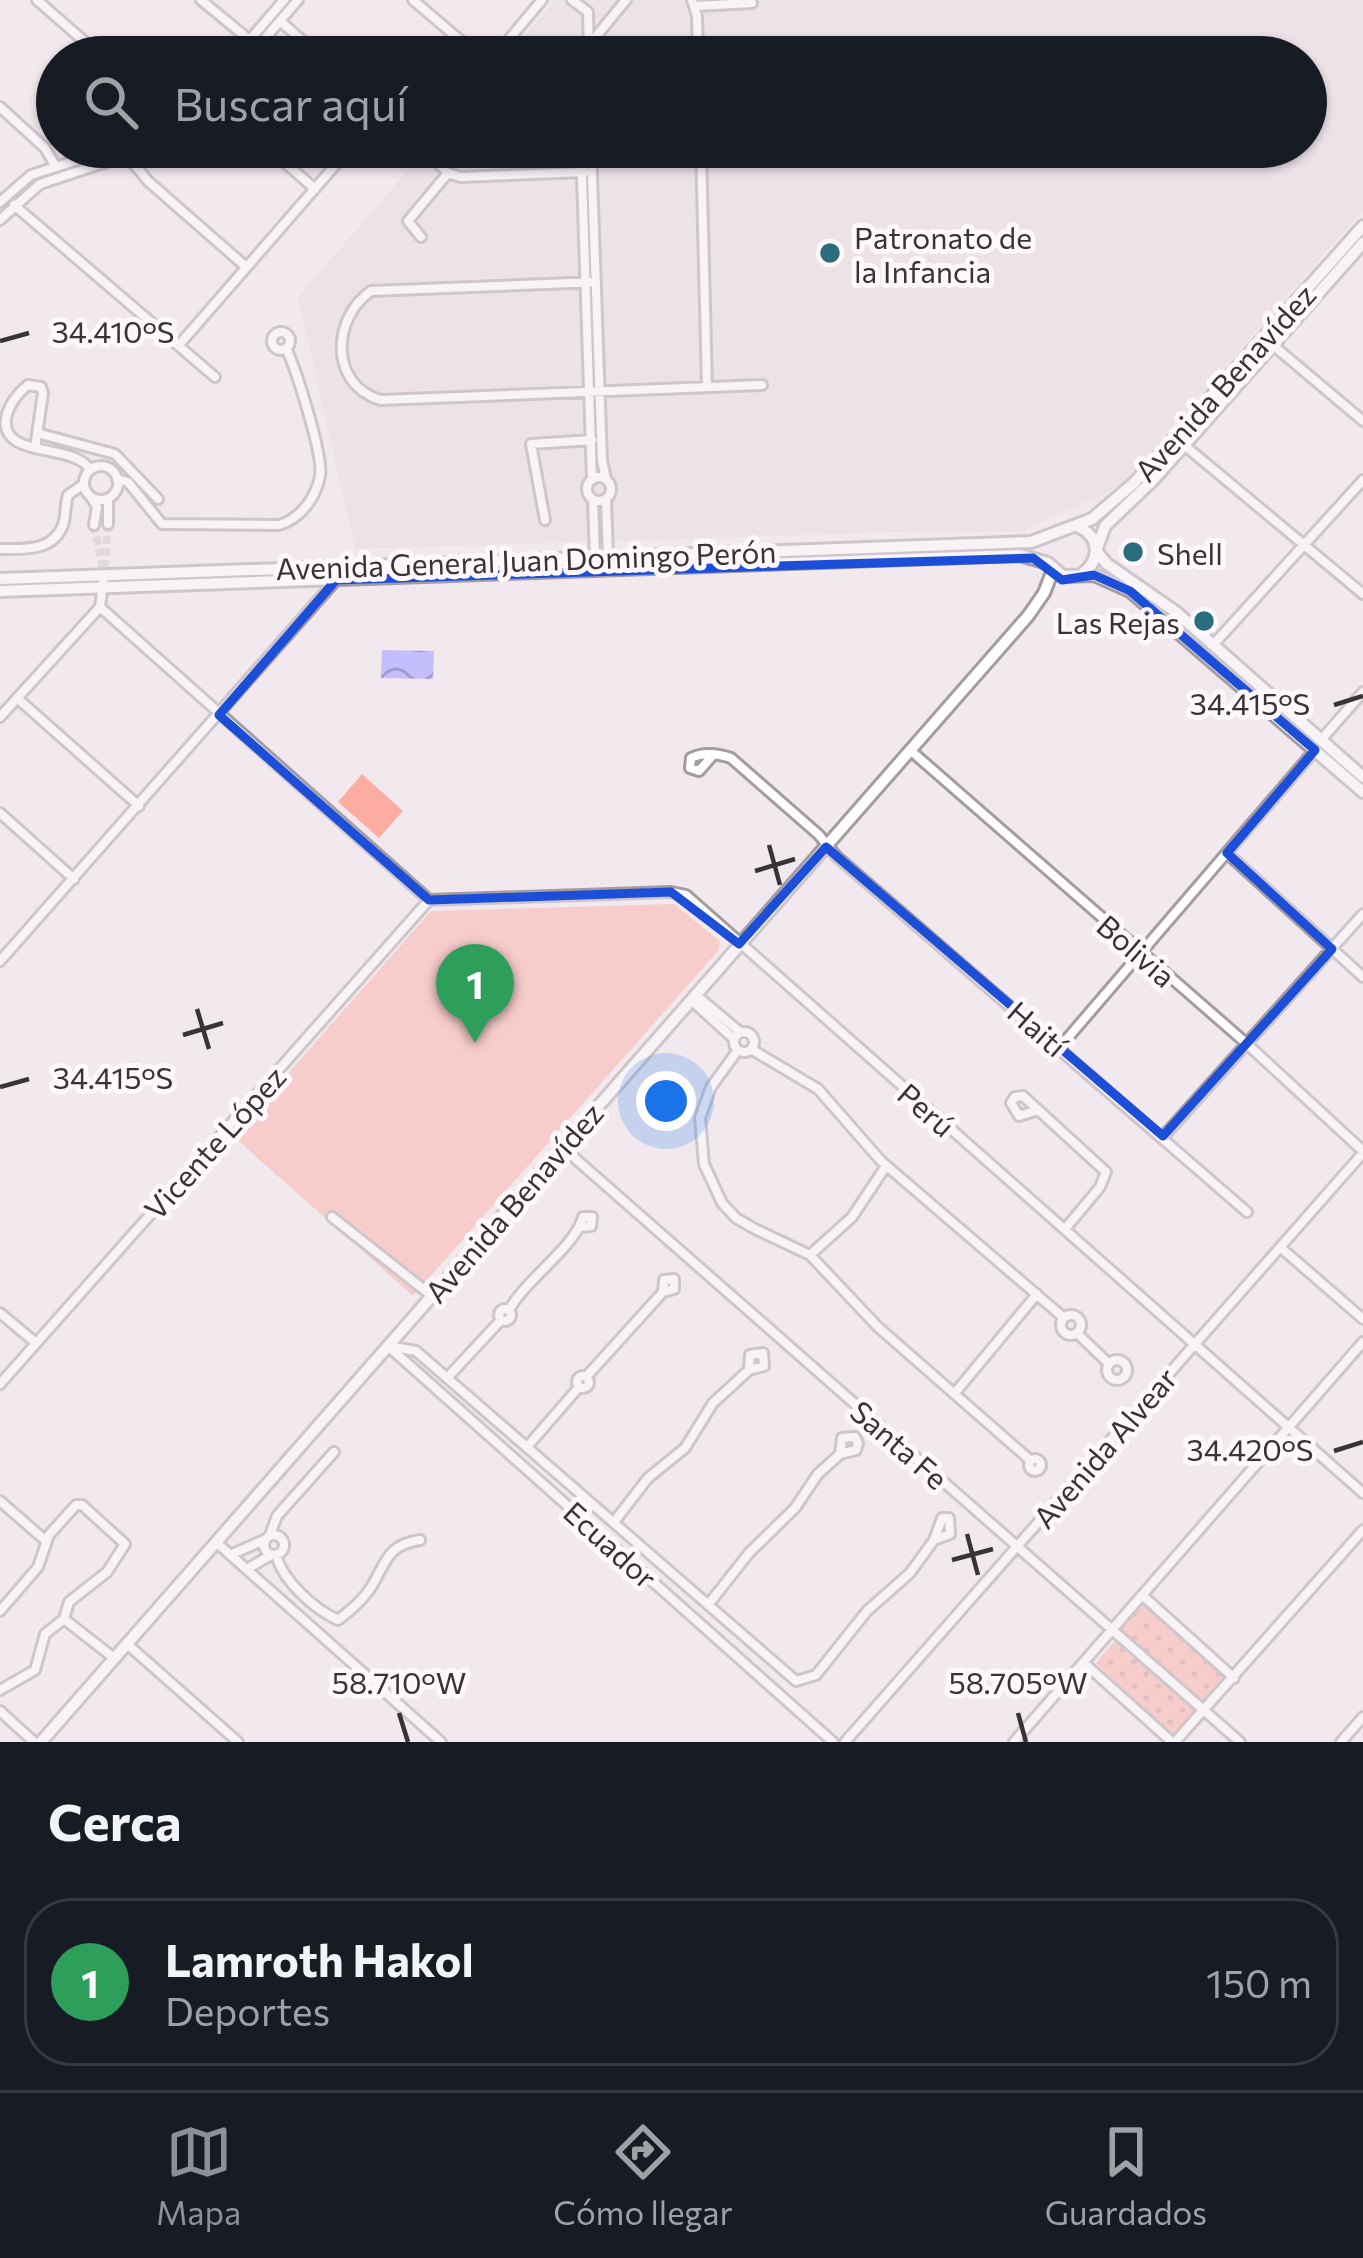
<!DOCTYPE html>
<html lang="es">
<meta charset="utf-8">
<style>
body{margin:0;font-family:Commissioner,sans-serif;background:#20242c;color:#f1f3f6}
.you{position:absolute;left:666px;top:1101px;width:42px;height:42px;margin:-30px;border:9px solid #fff;border-radius:50%;background:#1a73e8;box-shadow:0 0 0 18px #1a73e833}
.badge{display:grid;place-items:center;width:78px;height:78px;border-radius:50%;background:#8c9099;color:#fff;font-size:39px;font-weight:700}
.pin{position:absolute;translate:-50% -99px;filter:drop-shadow(0 3px 6px #0008)}
.pin::after{content:'';position:absolute;top:63px;width:42px;height:36px;background:inherit;clip-path:polygon(0 0,100% 0,50% 100%)}
.list{margin:0;padding:0;list-style:none}
h2{display:flex;justify-content:space-between;align-items:center;height:156px;margin:0;padding:0 48px;font-size:51px}
h2 small{font-size:39px;font-weight:400;color:#9ea1a6}
.list li{display:grid;grid-template-columns:78px 1fr auto;gap:36px;align-items:center;box-sizing:border-box;height:168px;margin:0 24px 24px;padding:0 24px;border:3px solid #363941;border-radius:48px}
.list b{display:block;font-size:45px;white-space:nowrap}
.list p{margin:0;font-size:39px;white-space:nowrap;color:#9ea1a6}
.list em{font-size:39px;font-style:normal;color:#9ea1a6}
.icon{flex:none;width:66px;height:66px;fill:none;stroke:currentColor;stroke-width:2;stroke-linecap:round;stroke-linejoin:round}
.map{position:relative;flex:none;width:1363px;height:1742px;overflow:hidden}
.search{position:absolute;background:#171b24;box-shadow:0 3px 9px #0004;left:36px;right:36px;top:36px;height:132px;display:flex;align-items:center;gap:30px;box-sizing:border-box;padding:0 42px;border-radius:66px;color:#9ea1a6;font-size:45px}
.sheet{height:348px;background:#171b24}
nav{display:flex;justify-content:space-around;align-items:center;box-sizing:border-box;height:168px;border-top:3px solid #363941;background:#171b24;font-size:33px;color:#9ea1a6}
nav a{display:grid;justify-items:center;gap:6px}
nav .on{color:#8c9099}
.map>svg:first-child{display:block}
.built{fill:#e8d9e3}
.grass{fill:#fdaca2}
.park{fill:url(#park-dots)}
.water{fill:url(#water-waves)}
.lines{fill:none;stroke-linecap:round;stroke-linejoin:round}
.minor-tunnel{stroke:#cdc5ca;stroke-width:8;stroke-dasharray:8 4;stroke-linecap:butt}
.minor-casing{stroke:#a49ca1;stroke-width:14}
.secondary-casing{stroke:#a49ca1;stroke-width:16}
.minor{stroke:#fff;stroke-width:8}
.secondary{stroke:#fff;stroke-width:10}
.marked{fill:none;stroke:#1d4ed8;stroke-width:9;stroke-linejoin:round}
.ticks{fill:none;stroke:#373436;stroke-width:4.5}
.poi-dot{fill:#2a6e7e;stroke:#fef7fc;stroke-width:4.5}
.labels{text-anchor:middle;dominant-baseline:central;stroke-width:10;stroke-linejoin:round;paint-order:stroke}
.poi-label{font-size:30px;fill:#373436;stroke:#fef7fc;text-anchor:start}
.street-label{font-size:30px;fill:#373436;stroke:#fef7fc}
.ticks-label{font-size:30px;text-anchor:middle;fill:#373436;stroke:#fef7fc;stroke-width:10;stroke-linejoin:round;paint-order:stroke}
</style>
<div class="map">
<svg width="1363" height="1742" viewBox="0 0 1363 1742">
<defs>
<pattern id="park-dots" width="8" height="8" patternUnits="userSpaceOnUse" patternTransform="scale(3)"><rect width="8" height="8" fill="#fdaca2"/><path d="M2 2h.1M6 6h.1" fill="none" stroke="#ce8d85" stroke-width="1.8" stroke-linecap="round"/></pattern>
<pattern id="water-waves" width="16" height="10" patternUnits="userSpaceOnUse" patternTransform="scale(3)"><rect width="16" height="10" fill="#c4befd"/><path d="M0 5q4-4 8 0t8 0" fill="none" stroke="#a09bce"/></pattern>
</defs>
<rect width="100%" height="100%" fill="#f2e9ef"/>
<path class="built" d="M555,0H1363V210L1118,487L1021,532L933,531L355,549L298,297L428,147H1306V57H506Z"/>
<path class="grass" d="M362,774L403,811L379,838L338,802Z
M674,904L720,941L718,951L413,1296L233,1136L431,911Z"/>
<path class="park" d="M1145,1600L1228,1675L1202,1704L1120,1632V1626Z
M1117,1638L1197,1709L1178,1734L1170,1735L1096,1663Z"/>
<path class="water" d="M382,650L434,651L433,679L381,678Z"/>
<g class="lines">
<path class="minor-tunnel" d="M94,525L104,575
M105,568L108,524"/>
<g class="minor-casing">
<path id="minor" d="M37,0L102,57
M201,0L252,42
M413,0L480,57
M572,0L588,12L589,57
M692,0L697,16L698,57
M696,6L752,3
M280,21L321,57
M589,45L626,0
M235,57L284,0
M249,57L298,0
M494,57L542,0
M0,107L45,148L56,167
M267,147L315,189
M581,147L592,480
M591,147L602,460L606,479
M701,147L707,387
M127,156L149,182L245,266
M433,158L448,173L461,177L585,172
M0,202L31,175L118,147
M14,205L215,377
M0,220L40,184L152,147
M421,237L408,221L448,173
M596,282L371,291C332,318 329,384 380,400L762,385
M272 341a9 9 0 1 1 18 0a9 9 0 1 1-18 0Z
M179,345L351,147
M1274,346L1363,421
M37,433L115,454L158,499
M1184,445L1363,594
M35,448L43,393L41,387L28,385C18,393 9,404 6,418C0,460 75,442 90,470
M84 483a17 17 0 1 1 34 0a17 17 0 1 1-34 0Z
M587 489a12 12 0 1 1 24 0a12 12 0 1 1-24 0Z
M117,479L128,482L162,524L279,525C300,519 316,498 320,476C324,457 296,369 286,348
M92,499L97,507L94,525
M108,499V524
M606,499L608,557
M593,500L595,557
M545,520L531,444L592,440
M0,549C23,549 53,552 63,525C66,516 65,504 68,495L84,484
M100,607L429,900
M1213,645L1363,480
M17,698L139,806
M0,717L100,607L104,575
M1321,740L1363,692
M910,750L1247,1044L1363,1151
M714,754L699,771L690,768L691,758C703,752 719,754 731,758L819,835L836,856L1247,1212
M0,813L74,879
M1227,853L1363,977
M429,900L671,892L686,895L1363,1493
M0,961L336,580L340,567
M696,995L740,1032
M691,1000L734,1039
M734 1042a10 10 0 1 1 20 0a10 10 0 1 1-20 0Z
M1060,1047L1315,750
M751,1049L818,1089L881,1161L1064,1318
M738,1050L711,1087L700,1118L704,1164L722,1203L736,1218L755,1229L810,1255L878,1327L1030,1460
M1038,1110L1019,1116L1011,1103L1015,1097L1023,1096L1106,1172L1100,1187L1065,1229
M1164,1136L1363,914
M561,1146L1240,1742
M332,1217L432,1296
M1280,1247L1363,1319
M810,1255L852,1217L886,1166
M499 1315a6 6 0 1 1 12 0a6 6 0 1 1-12 0Z
M509,1310C526,1279 575,1247 583,1217H592L591,1226L580,1227
M0,1313L36,1343
M1061 1325a10 10 0 1 1 20 0a10 10 0 1 1-20 0Z
M1077,1333L1109,1364
M388,1346L416,1351L796,1681L816,1675L867,1611L910,1573L934,1540L950,1534L949,1518H942L934,1540
M389,1347L833,1742
M1107 1370a10 10 0 1 1 20 0a10 10 0 1 1-20 0Z
M577 1382a6 6 0 1 1 12 0a6 6 0 1 1-12 0Z
M448,1377L501,1320
M586,1377L663,1292L674,1289V1279L664,1280L663,1292
M0,1384L429,900
M954,1394L1037,1294
M527,1447L579,1387
M1029 1465a6 6 0 1 1 12 0a6 6 0 1 1-12 0Z
M0,1501L46,1541
M614,1522L648,1478L685,1448L713,1403L749,1370L764,1366L763,1353L750,1355L749,1370
M264 1545a10 10 0 1 1 20 0a10 10 0 1 1-20 0Z
M270,1535L277,1516L334,1452
M217,1543L441,1742
M230,1555L264,1540
M276,1555C283,1581 314,1609 338,1620C350,1611 365,1598 373,1584C387,1560 388,1545 420,1540
M247,1569L271,1555
M1142,1595L1234,1678
M708,1605L749,1553L795,1508L818,1474L840,1454L856,1450L858,1443L855,1437L842,1438L840,1454
M0,1611L38,1567L49,1535L76,1505H82L125,1544L107,1572L69,1602L64,1619L45,1634L35,1670L0,1690
M64,1619L114,1658
M127,1644L238,1742
M1084,1663L1172,1742
M0,1711L34,1742
M845,1742L1363,1153
M1014,1742L1363,1342
M1175,1742L1363,1530
M1341,1742L1363,1717"/>
</g>
<g class="secondary-casing">
<path id="secondary" d="M1077,526C1100,536 1102,559 1082,574
M1097,548L1105,526L1154,479L1363,243
M1097,552L1107,564L1176,612L1363,777
M0,579L1031,542L1092,519L1134,483L1363,226
M0,591L1020,555L1048,563L1063,576L1094,575L1130,591L1363,792
M41,1742L1028,616L1044,593L1053,570"/>
</g>
<use href="#minor" class="minor"/>
<use href="#secondary" class="secondary"/>
</g>
<path d="M0 0H1363V1742H0ZM1033,558L1062,580L1094,575L1130,591L1315,750L1227,853L1332,949L1163,1136L826,847L739,944L671,892L429,900L219,715L336,580Z" fill="#f2e9ef" fill-opacity=".55" fill-rule="evenodd"/>
<path class="marked" d="M1033,558L1062,580L1094,575L1130,591L1315,750L1227,853L1332,949L1163,1136L826,847L739,944L671,892L429,900L219,715L336,580Z"/>
<path class="ticks" d="M0,341L29,333M1334,705L1363,696M769,845L780,885M755,871L795,859M197,1009L209,1049M183,1035L223,1023M0,1087L29,1079M1334,1451L1363,1442M967,1534L978,1575M952,1560L993,1549M399,1713L408,1742M1018,1713L1026,1742"/>
<g class="poi-dot">
<circle cx="830" cy="253" r="12"/>
<circle cx="1133" cy="552" r="12"/>
<circle cx="1204" cy="621" r="12"/>
</g>
<g class="labels">
<g class="poi-label">
<text x="854" y="236">Patronato de<tspan x="854" dy="34">la Infancia</tspan></text>
<text x="1157" y="552">Shell</text>
<text x="1180" y="621" text-anchor="end">Las Rejas</text>
</g>
<g class="street-label">
<text transform="translate(1224 382) rotate(-48)">Avenida Benavídez</text>
<text transform="translate(526 559) rotate(-2)">Avenida General Juan Domingo Perón</text>
<text transform="translate(1137 950) rotate(41)">Bolivia</text>
<text transform="translate(1038 1028) rotate(41)">Haití</text>
<text transform="translate(927 1109) rotate(41)">Perú</text>
<text transform="translate(214 1142) rotate(-48)">Vicente López</text>
<text transform="translate(513 1202) rotate(-49)">Avenida Benavídez</text>
<text transform="translate(900 1444) rotate(41)">Santa Fe</text>
<text transform="translate(1104 1447) rotate(-49)">Avenida Alvear</text>
<text transform="translate(611 1544) rotate(42)">Ecuador</text>
</g>
</g>
<g class="ticks-label">
<text x="113" y="343">34.410°S</text>
<text x="1250" y="715">34.415°S</text>
<text x="113" y="1089">34.415°S</text>
<text x="1250" y="1461">34.420°S</text>
<text x="399" y="1694">58.710°W</text>
<text x="1018" y="1694">58.705°W</text>
</g>
</svg>
<div class="you"></div>
<div class="pin badge" style="left:475px;top:1043px;background:#2e9e5b">1</div>
<div class="search"><svg class="icon" aria-label="search" viewBox="0 0 24 24"><circle cx="10" cy="10" r="6"/><path d="M15 15l6 6"/></svg>Buscar aquí</div>
</div>
<section class="sheet">
<h2>Cerca<small></small></h2>
<ul class="list">
<li><span class="badge" style="background:#2e9e5b">1</span><div><b>Lamroth Hakol</b><p>Deportes</p></div><em>150 m</em></li>
</ul>
</section>
<nav>
<a class="on"><svg class="icon" aria-label="map" viewBox="0 0 24 24"><path d="M3 6l6-2 6 2 6-2v14l-6 2-6-2-6 2zM9 4v14M15 6v14"/></svg>Mapa</a>
<a><svg class="icon" aria-label="directions" viewBox="0 0 24 24"><path d="M12 3l9 9-9 9-9-9zM9 14v-3h6M13 9l2 2-2 2"/></svg>Cómo llegar</a>
<a><svg class="icon" aria-label="saved" viewBox="0 0 24 24"><path d="M7 4h10v16l-5-4-5 4z"/></svg>Guardados</a>
</nav>
